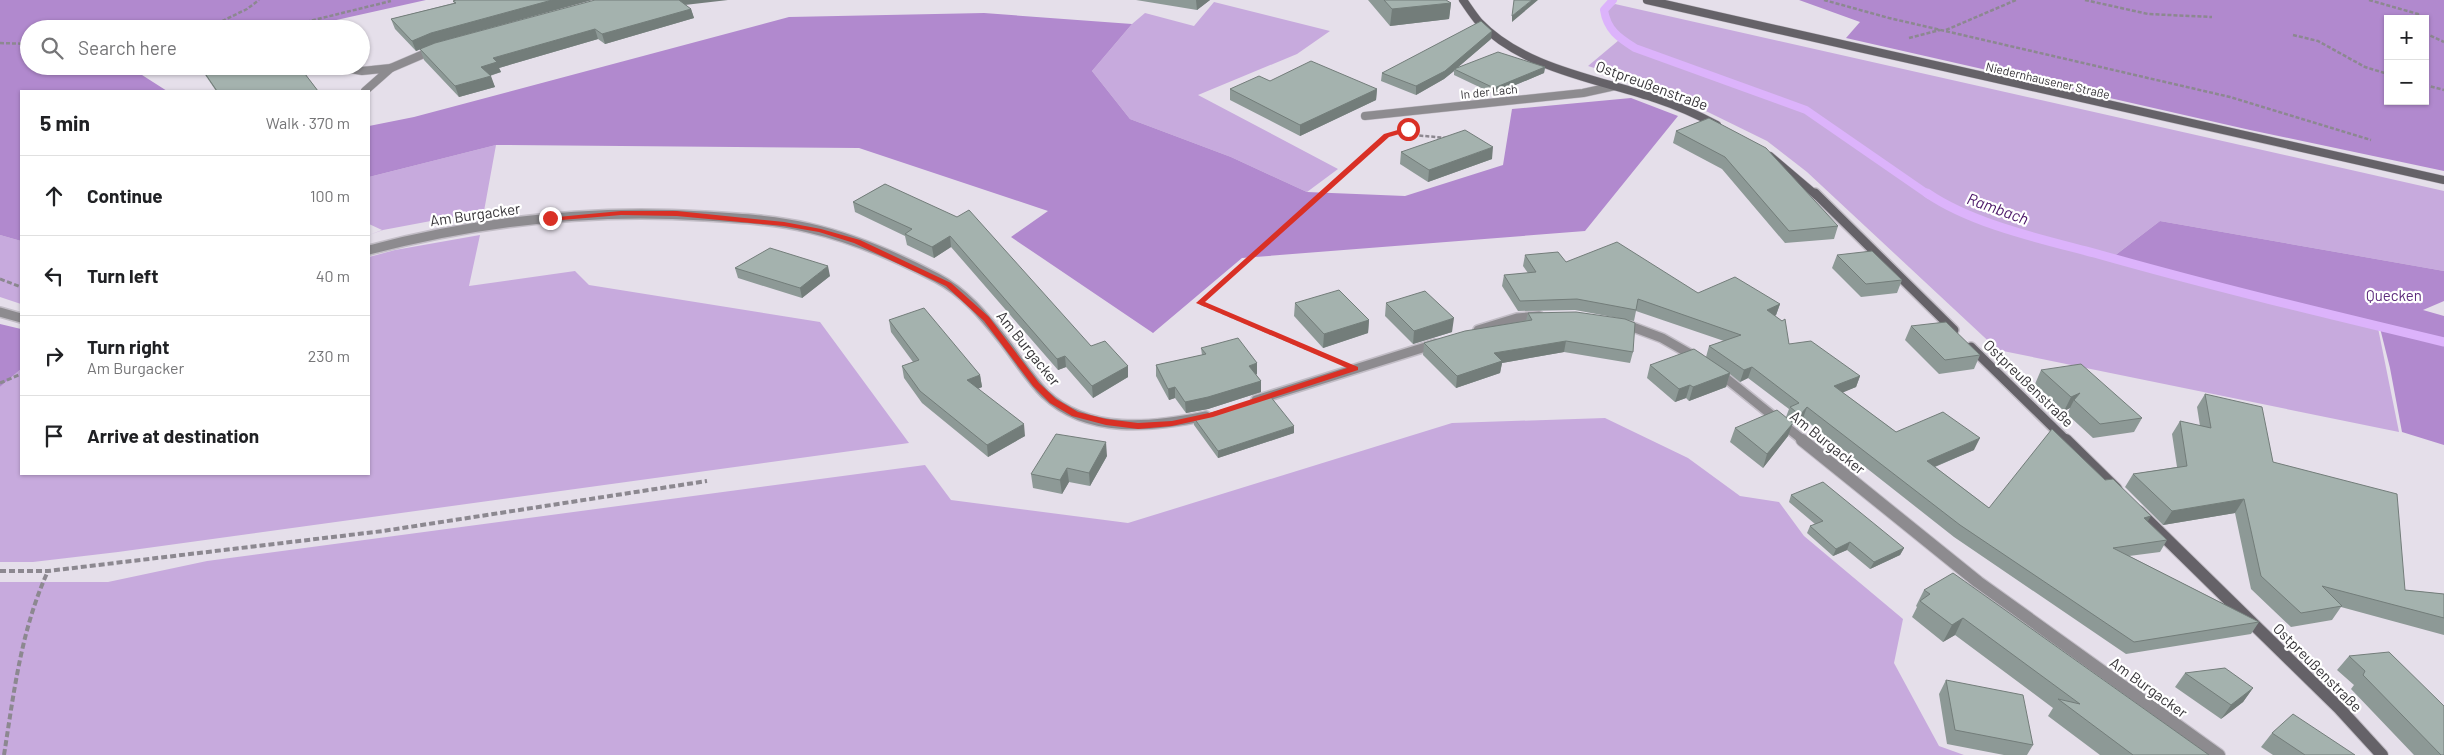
<!DOCTYPE html>
<meta charset="utf-8">
<style>
body{margin:0;font-family:Barlow,sans-serif;background:#f2f2f2;color:#202124}
.controls{position:absolute;right:15px;top:15px;display:grid;overflow:hidden;border-radius:0px;box-shadow:0 1px 4px #0004}
.controls button{width:45px;height:45px;display:grid;place-items:center;padding:0;border:0;border-bottom:1px solid #e0e0e0;background:#fff;color:#202124;font:25px sans-serif}
.stop{position:absolute;width:15px;height:15px;margin:-11px;border:4px solid #d93025;border-radius:50%;background:#fff}
.stop.end{background:#d93025;border-color:#fff;box-shadow:0 1px 5px #0008}
.list{margin:0;padding:0;list-style:none}
h2{display:flex;justify-content:space-between;align-items:center;height:65px;margin:0;padding:0 20px;font-size:21px}
h2 small{font-size:16px;font-weight:400;color:#757577}
.list li{display:grid;grid-template-columns:32px 1fr auto;gap:15px;align-items:center;box-sizing:border-box;height:80px;padding:0 20px;border-top:1px solid #e0e0e0}
.list b{display:block;font-size:19px;white-space:nowrap}
.list p{margin:0;font-size:16px;white-space:nowrap;color:#757577}
.list em{font-size:16px;font-style:normal;color:#757577}
.icon{flex:none;width:28px;height:28px;fill:none;stroke:currentColor;stroke-width:2;stroke-linecap:round;stroke-linejoin:round}
.map{position:relative;flex:none;width:2444px;height:755px;overflow:hidden}
.search{position:absolute;background:#fff;box-shadow:0 1px 4px #0004;left:20px;top:20px;width:350px;height:55px;display:flex;align-items:center;gap:12px;box-sizing:border-box;padding:0 18px;border-radius:28px;color:#757577;font-size:19px}
.panel{position:absolute;background:#fff;box-shadow:0 1px 4px #0004;left:20px;top:90px;width:350px;height:385px;border-radius:0px}
.map>svg:first-child{display:block}
.green{fill:#c7aadd}
.forest{fill:#b189ce;fill-rule:evenodd}
.lines{fill:none;stroke-linecap:round;stroke-linejoin:round}
.stream-far1{stroke:#dcb3fb;stroke-width:8}
.stream{stroke:#dcb3fb;stroke-width:9}
.lane-casing{stroke:#c2bdc6;stroke-width:9}
.street-far2-casing{stroke:#c2bdc6;stroke-width:9}
.street-far1-casing{stroke:#c2bdc6;stroke-width:12}
.street-casing{stroke:#c2bdc6;stroke-width:14}
.secondary-far2-casing{stroke:#c2bdc6;stroke-width:9}
.secondary-far1-casing{stroke:#c2bdc6;stroke-width:12}
.secondary-casing{stroke:#c2bdc6;stroke-width:14}
.path-far2{stroke:#8c8890;stroke-width:2.5;stroke-dasharray:4 2;stroke-linecap:butt}
.path-far1{stroke:#8c8890;stroke-width:3;stroke-dasharray:5 2.5;stroke-linecap:butt}
.path{stroke:#8c8890;stroke-width:4;stroke-dasharray:6 3;stroke-linecap:butt}
.lane{stroke:#8d8b8f;stroke-width:8}
.street-far2{stroke:#8d8b8f;stroke-width:8}
.street-far1{stroke:#8d8b8f;stroke-width:9}
.street{stroke:#8d8b8f;stroke-width:12}
.secondary-far2{stroke:#656268;stroke-width:8}
.secondary-far1{stroke:#656268;stroke-width:9}
.secondary{stroke:#656268;stroke-width:12}
.wall{fill:#8d9996}
.shaded-wall{fill:#737d7a}
.building{fill:#a4b2ae;stroke:#737d7a}
.route{fill:#d93025}
.labels{text-anchor:middle;dominant-baseline:central;stroke-width:4.5;stroke-linejoin:round;paint-order:stroke}
.far-street-label{font-size:12px;fill:#363438;stroke:#fff}
.street-label{font-size:15px;fill:#363438;stroke:#fff}
.park-label{font-size:15px;fill:#5d2b7c;stroke:#fff}
.water-label{font-size:16px;font-style:italic;fill:#491466;stroke:#fff}
</style>
<div class="map">
<svg width="2444" height="755" viewBox="0 0 2444 755">
<rect width="100%" height="100%" fill="#e5dfea"/>
<path class="green" d="M1214,2L1330,31L1297,54L1198,95L1338,169L1307,192L1231,157L1130,119L1092,71L1132,24L1145,13L1194,26Z
M1615,4L2444,191V271L2160,221L2113,257L2010,229L1941,202L1806,109L1638,47L1617,34L1607,24V10Z
M1619,40L1632,48L1804,111L1939,203L2008,231L2228,292L2378,328L2399,432L1998,350L1807,172L1767,141L1661,89L1588,66Z
M496,145L484,211L383,230L369,235L382,230L369,224V177Z
M0,235L21,241V304L0,297Z
M480,235L469,286L575,271L589,285L820,322L909,443L118,552L33,562H0V387L21,369V474H369V257L395,250Z
M1605,418L1688,458L1740,496L1779,502L1804,536L1903,619L1894,663L1939,746L1964,755H0V582H108L207,561L925,465L951,500L1128,523L1452,423Z"/>
<path class="forest" d="M0,0H426L296,29H29V66H128L167,91H21V241L0,235Z
M1799,0H2444V171L2250,130L1846,38L1860,22ZM2388,19H2425V101H2388Z
M984,13L1132,24L1092,71L1130,119L1231,157L1307,192L1405,196L1503,165L1512,109L1631,98L1678,116L1585,231L1242,258L1153,333L1011,237L1048,211L859,148L496,145L369,177V126L414,117L789,17Z
M2160,221L2444,271V301L2423,310L2444,316V445L2402,432L2390,368L2379,324L2226,288L2113,257Z
M0,324L21,329V369L0,387Z"/>
<g class="lines">
<path class="stream-far1" d="M1613,0L1604,10C1607,30 1619,38 1635,48L1806,110L1929,195"/>
<path class="stream" d="M1927,193C1972,224 2041,239 2094,253C2210,286 2327,314 2444,342"/>
<g class="lane-casing">
<path id="lane" d="M334,66L362,71L391,68
M365,91L391,68"/>
</g>
<g class="street-far2-casing">
<path id="street-far2" d="M391,68L433,50
M1365,116L1583,93L1615,86"/>
</g>
<g class="street-far1-casing">
<path id="street-far1" d="M369,250C479,221 591,209 704,216C739,218 775,220 809,228C853,238 897,257 937,278C964,292 984,316 1003,340C1017,358 1029,378 1045,394C1088,435 1153,427 1206,416
M0,312L21,318
M1622,323L1662,338L1699,359
M1478,330L1517,318L1539,316
M1717,371L1804,441
M1256,400L1435,344"/>
</g>
<g class="street-casing">
<path id="street" d="M1802,440L1978,582L2219,755"/>
</g>
<g class="secondary-far2-casing">
<path id="secondary-far2" d="M1463,0C1468,7 1473,15 1479,22C1524,69 1598,79 1657,99C1678,106 1698,115 1717,125
M1647,0L2444,180
M1770,156L1816,195"/>
</g>
<g class="secondary-far1-casing">
<path id="secondary-far1" d="M1815,193L1954,330
M1971,347L2067,441"/>
</g>
<g class="secondary-casing">
<path id="secondary" d="M2066,440L2116,489
M2139,512L2339,708L2382,755"/>
</g>
<path class="path-far2" d="M1824,0L1889,18L2230,97L2371,140
M2085,0L2148,14L2212,17
M2369,0L2418,14L2417,19
M206,29L247,9L259,0
M277,29L391,1
M1946,30L2016,0
M2425,33L2444,42
M2293,35L2318,41L2365,67L2388,74
M1909,38L1940,30
M0,43L29,44
M2425,85L2444,90
M1409,131L1413,135L1447,138
M1321,195L1387,135"/>
<path class="path-far1" d="M1322,193L1200,303L1324,356
M0,279L21,287
M0,383L21,374"/>
<path class="path" d="M0,571H48L383,531L707,481
M4,755C14,692 21,630 48,571"/>
<use href="#lane" class="lane"/>
<use href="#street-far2" class="street-far2"/>
<use href="#street-far1" class="street-far1"/>
<use href="#street" class="street"/>
<use href="#secondary-far2" class="secondary-far2"/>
<use href="#secondary-far1" class="secondary-far1"/>
<use href="#secondary" class="secondary"/>
</g>
<path class="wall" d="M456,0H592L435,43L416,51L395,29L391,19L454,3L453,1Z
M1136,0H1210L1197,10Z
M1368,0H1446L1451,3L1449,19L1390,26Z
M686,5L691,9L694,18L605,44L598,39L499,68L501,72L490,76L495,87L459,97L424,60L420,49Z
M1491,39L1458,67H1545L1544,73L1494,94L1454,75V71L1444,79L1416,95L1381,81L1382,73Z
M199,66H299L318,91H216Z
M1230,89H1377L1376,100L1300,136L1230,100Z
M1709,118L1838,226L1834,239L1785,243L1722,169L1673,143L1676,131Z
M1401,152L1492,159L1428,182L1400,164Z
M885,184L1091,346L1128,366V377L1093,398L1066,367L1058,370L951,247L934,258L907,245L905,236L855,212L853,202Z
M1525,255L1566,262L1698,293L1780,304L1776,315L1775,316L1789,344L1860,376L1856,387L1842,392L1896,432L1974,450L1935,467L1989,508L2148,522L2167,540L2160,552L2129,556L2259,622L2251,634L2126,654L1954,537L1803,418L1796,426L1792,423L1788,436L1763,468L1730,442L1735,428L1786,417L1789,409L1748,378L1740,382L1730,374L1726,387L1689,401L1686,398L1675,402L1647,378L1650,365L1706,357L1709,346L1724,341L1636,311L1634,321L1575,310L1518,311L1502,286L1504,275L1528,273L1523,266Z
M1837,255L1902,280L1897,293L1861,297L1832,268Z
M735,268L830,276L802,298L738,278Z
M1295,303L1369,320L1368,333L1323,348L1294,316Z
M1386,303L1452,332L1413,344L1385,316Z
M1528,313L1633,352L1630,363L1564,352L1502,363L1500,373L1456,388L1423,355L1424,343L1526,320Z
M889,320L980,375L982,387L978,389L1025,436L988,457L922,403L904,378L902,366L913,362L891,332Z
M1911,326L1980,355L1974,369L1939,374L1905,340Z
M1201,348L1257,363V374L1256,375L1261,381V392L1208,409L1186,413L1175,398L1169,400L1156,376V365L1202,355Z
M2041,370L2142,418L2134,432L2093,438L2067,414L2070,408L2064,411L2035,384Z
M2205,394L2273,462L2405,590L2444,594V635L2341,607L2332,620L2291,627L2251,589L2235,513L2163,525L2125,487L2133,474L2177,467L2172,434L2180,421L2200,426L2197,407Z
M1194,418L1294,433L1218,458L1194,425Z
M1107,456L1090,486L1069,482L1062,494L1033,488L1031,474Z
M1791,495L1904,548L1900,555L1870,569L1847,550L1833,556L1807,533L1810,526L1815,524L1789,502Z
M1924,590L2209,755H2100L2048,716L2053,708L1955,635L1943,642L1912,617L1917,607L1916,606Z
M2349,656L2444,706V755H2414L2351,689L2354,685L2337,670Z
M2185,673L2253,688L2243,702L2221,719L2175,687Z
M1946,680L2033,745L2027,755H2004L1947,744L1939,694Z
M2272,733L2355,755H2273L2261,747Z"/>
<path class="shaded-wall" d="M552,0H592L435,43L416,51L412,41L431,33Z
M675,0H728L676,6Z
M1196,0H1210L1197,10Z
M1532,0H1538L1512,22V16Z
M1451,3L1449,19L1390,26L1392,9Z
M691,9L694,18L605,44L602,34Z
M595,29L598,39L499,68L501,72L485,77L481,67L493,58Z
M1492,31L1491,39L1456,69H1454V71L1444,79L1416,95V86Z
M1545,67L1544,73L1494,94V88Z
M491,76L495,87L459,97L455,86Z
M1377,89L1376,100L1300,136V125Z
M1493,147L1492,159L1428,182L1429,170Z
M950,236L951,247L934,258L932,247Z
M828,266L830,276L802,298L800,288Z
M1780,304L1776,315L1764,321L1767,310Z
M1454,318L1452,332L1413,344L1414,331Z
M1369,320L1368,333L1323,348L1324,334Z
M1566,341L1564,352L1502,363L1500,373L1456,388L1457,376L1494,353Z
M1065,356L1066,367L1058,370L1057,359Z
M1257,363V374L1248,377L1249,366Z
M1128,366V377L1093,398L1092,386Z
M1752,367L1748,378L1740,382L1744,370Z
M1730,373L1726,387L1689,401L1693,387Z
M980,375L982,387L969,392L967,380Z
M1860,376L1856,387L1830,398L1834,386Z
M1261,381V392L1208,409L1186,413L1185,402Z
M1690,385L1686,398L1675,402L1679,389Z
M1175,387V398L1169,400L1168,389Z
M2080,393L2074,400L2070,408L2064,411L2071,397Z
M1807,407L1803,418L1796,426L1800,415Z
M1793,423L1788,436L1763,468L1767,454Z
M1024,424L1025,436L988,457L987,445Z
M1294,426V433L1218,458V451Z
M1980,438L1974,450L1922,472L1927,461Z
M1106,442L1107,456L1090,486L1089,473Z
M1067,468L1069,482L1062,494L1060,480Z
M2244,499L2235,513L2163,525L2172,511Z
M2151,516L2144,528V518Z
M1850,542L1847,550L1833,556L1836,549Z
M1904,548L1900,555L1870,569L1874,562Z
M1963,618L1955,635L1943,642L1952,625Z
M2253,688L2243,702L2221,719L2231,705Z"/>
<path class="building" d="M456,0H552L431,33L412,41L391,19L456,3L453,1Z
M595,0H679L691,9L602,34L595,29L493,58L497,62L481,67L491,76L455,86L420,49L435,43Z
M1384,0H1446L1451,3L1392,9Z
M1514,0H1532L1512,16Z
M1481,21L1492,31L1445,71L1416,86L1382,73Z
M1498,52L1545,67L1494,88L1454,69Z
M1311,61L1377,89L1300,125L1230,89L1259,76L1270,81Z
M200,66H299L318,91H217Z
M1709,118L1766,148L1838,226L1789,231L1725,157L1676,131Z
M1465,130L1493,147L1429,170L1401,152Z
M885,184L957,217L969,210L1091,346L1105,341L1128,366L1092,386L1065,356L1057,359L950,236L932,247L905,234L912,229L853,202Z
M1617,242L1698,293L1735,277L1780,304L1767,310L1782,321L1785,319L1789,344L1811,341L1860,376L1834,386L1896,432L1943,412L1980,438L1927,461L1989,508L2052,429L2105,480L2113,479L2151,516L2144,518L2167,540L2113,548L2259,622L2134,642L1960,525L1807,407L1800,415L1790,407L1799,403L1752,367L1744,370L1709,346L1741,335L1638,299L1636,310L1577,299L1520,301L1504,275L1536,272L1525,255L1558,252L1566,262Z
M770,248L828,266L800,288L735,268Z
M1872,251L1902,280L1866,284L1837,255Z
M1339,290L1369,320L1324,334L1295,303Z
M1425,291L1454,318L1414,331L1386,303Z
M924,308L980,375L967,380L1024,424L987,445L920,391L902,366L919,360L889,320Z
M1576,312L1625,319L1635,323L1633,352L1566,341L1494,353L1502,361L1457,376L1424,343L1465,331L1532,320L1528,313Z
M1946,322L1980,355L1945,360L1911,326Z
M1238,338L1257,363L1249,366L1261,381L1208,397L1185,402L1175,387L1168,389L1156,365L1206,354L1201,348Z
M1694,349L1730,373L1693,387L1690,385L1679,389L1650,365Z
M2081,364L2142,418L2100,424L2074,400L2080,393L2071,397L2041,370Z
M2205,394L2262,407L2273,462L2397,494L2405,590L2444,594V618L2322,586L2342,606L2301,613L2261,576L2244,499L2172,511L2133,474L2187,466L2180,421L2211,428Z
M1270,396L1294,426L1218,451L1194,418Z
M1777,410L1793,423L1767,454L1735,428Z
M1056,434L1106,442L1089,473L1067,468L1060,480L1031,474Z
M1823,482L1904,548L1874,562L1850,542L1836,549L1810,526L1823,521L1791,495Z
M1953,573L2209,755H2133L2058,699L2080,704L1963,618L1952,625L1920,601L1930,594L1924,590Z
M2389,652L2444,706V755H2441L2363,675L2365,671L2349,656Z
M2225,668L2253,688L2231,705L2185,673Z
M1946,680L2023,695L2033,745L1955,730Z
M2293,714L2355,755H2305L2272,733Z"/>
<path class="route" d="M1408,127L1410,131L1389,137L1205,302L1358,367V370L1213,417L1172,426L1138,429L1106,425L1072,416L1050,403L1033,386L984,321L946,286L854,243L819,232L784,226L677,216L621,215L550,221L547,218L621,211H677L784,222L821,229L860,240L951,283L989,317L1039,383L1056,399L1078,412L1106,419L1138,423L1172,421L1209,413L1347,368L1196,303L1384,134Z"/>
<g class="labels">
<g class="far-street-label">
<text transform="translate(2048 80) rotate(13)">Niedernhausener Straße</text>
<text transform="translate(1489 91) rotate(-6)">In der Lach</text>
</g>
<g class="street-label">
<text transform="translate(1652 85) rotate(20)">Ostpreußenstraße</text>
<text transform="translate(475 214) rotate(-8)">Am Burgacker</text>
<text transform="translate(1029 348) rotate(51)">Am Burgacker</text>
<text transform="translate(2029 383) rotate(44)">Ostpreußenstraße</text>
<text transform="translate(1828 442) rotate(39)">Am Burgacker</text>
<text transform="translate(2318 667) rotate(45)">Ostpreußenstraße</text>
<text transform="translate(2149 687) rotate(36)">Am Burgacker</text>
</g>
<g class="park-label">
<text x="2394" y="295">Quecken</text>
</g>
<g class="water-label">
<text transform="translate(1998 208) rotate(20)">Rambach</text>
</g>
</g>
</svg>
<div class="controls">
<button>+</button>
<button>−</button>
</div>
<div class="stop" style="left:1408px;top:129px"></div>
<div class="stop end" style="left:550px;top:218px"></div>
<div class="search"><svg class="icon" aria-label="search" viewBox="0 0 24 24"><circle cx="10" cy="10" r="6"/><path d="M15 15l6 6"/></svg>Search here</div>
<section class="panel">
<h2>5 min<small>Walk · 370 m</small></h2>
<ul class="list">
<li><svg class="icon" aria-label="ahead" viewBox="0 0 24 24"><path d="M12 20V5M6 11l6-6 6 6"/></svg><div><b>Continue</b></div><em>100 m</em></li>
<li><svg class="icon" aria-label="left" viewBox="0 0 24 24"><path d="M17 20v-9H6M10 6l-5 5 5 5"/></svg><div><b>Turn left</b></div><em>40 m</em></li>
<li><svg class="icon" aria-label="right" viewBox="0 0 24 24"><path d="M7 20v-9h11M14 6l5 5-5 5"/></svg><div><b>Turn right</b><p>Am Burgacker</p></div><em>230 m</em></li>
<li><svg class="icon" aria-label="arrive" viewBox="0 0 24 24"><path d="M6 21V4h12l-3 4 3 4H6"/></svg><div><b>Arrive at destination</b></div></li>
</ul>
</section>
</div>
